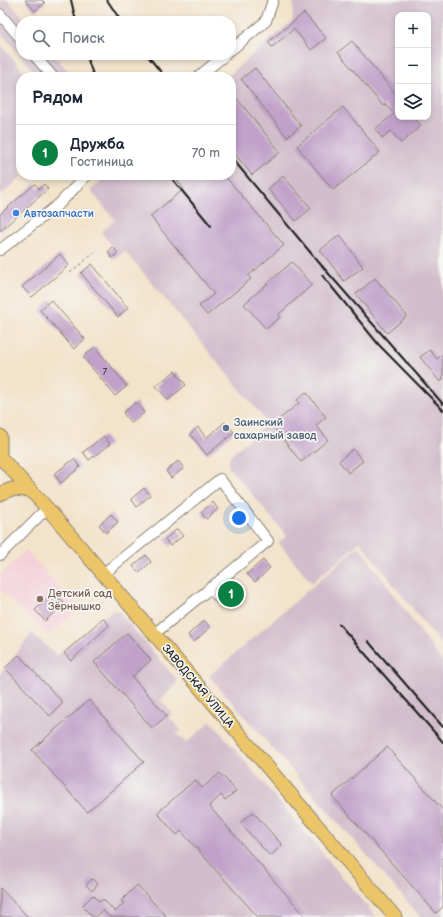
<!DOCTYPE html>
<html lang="ru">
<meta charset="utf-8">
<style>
body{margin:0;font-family:"Balsamiq Sans",sans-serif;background:#f6f6f7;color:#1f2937}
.controls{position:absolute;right:12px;top:12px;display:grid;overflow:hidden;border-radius:8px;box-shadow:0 2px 6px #0003}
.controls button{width:36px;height:36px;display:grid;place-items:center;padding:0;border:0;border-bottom:1px solid #e0e1e3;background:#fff;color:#1f2937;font:20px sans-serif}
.you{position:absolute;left:239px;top:518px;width:14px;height:14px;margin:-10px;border:3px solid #fff;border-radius:50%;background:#1a73e8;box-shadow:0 0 0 6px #1a73e833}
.badge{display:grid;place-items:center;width:26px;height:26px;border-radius:50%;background:#0b8043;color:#fff;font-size:13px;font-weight:700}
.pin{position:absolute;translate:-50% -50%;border:2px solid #fff;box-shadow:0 1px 4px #0006}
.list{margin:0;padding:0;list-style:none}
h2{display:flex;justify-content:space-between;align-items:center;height:52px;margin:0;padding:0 16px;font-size:17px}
h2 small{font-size:13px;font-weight:400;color:#747a83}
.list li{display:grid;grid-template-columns:26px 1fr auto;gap:12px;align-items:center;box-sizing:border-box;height:56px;padding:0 16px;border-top:1px solid #e0e1e3}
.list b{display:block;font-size:15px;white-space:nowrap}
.list p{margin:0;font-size:13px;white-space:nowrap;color:#747a83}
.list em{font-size:13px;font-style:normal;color:#747a83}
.icon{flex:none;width:22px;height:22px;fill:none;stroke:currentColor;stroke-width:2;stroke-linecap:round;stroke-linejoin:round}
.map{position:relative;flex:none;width:443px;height:917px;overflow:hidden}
.search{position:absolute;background:#fff;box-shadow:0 2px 6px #0003;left:16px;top:16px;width:220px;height:44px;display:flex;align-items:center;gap:10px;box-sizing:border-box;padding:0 14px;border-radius:16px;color:#747a83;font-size:15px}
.panel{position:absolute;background:#fff;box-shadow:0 2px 6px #0003;left:16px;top:72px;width:220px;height:108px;border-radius:16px}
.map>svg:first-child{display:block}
.built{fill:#f5cfda}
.industrial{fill:#d1bdcb;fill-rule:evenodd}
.building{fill:#c1a1c9}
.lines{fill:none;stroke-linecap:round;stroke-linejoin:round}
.minor-casing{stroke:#888074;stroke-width:12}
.major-casing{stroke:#888074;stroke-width:15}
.path{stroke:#888074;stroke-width:1;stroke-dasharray:3 3;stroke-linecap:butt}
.minor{stroke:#fff;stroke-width:10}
.major{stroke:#edc569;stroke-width:13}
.rail{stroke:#1c1c1c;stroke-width:2}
.shop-dot{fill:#3f7fe0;stroke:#f6f6f2;stroke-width:1.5}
.service-dot{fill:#5c6f8a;stroke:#f6f6f2;stroke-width:1.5}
.education-dot{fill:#8d6e63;stroke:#f6f6f2;stroke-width:1.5}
.labels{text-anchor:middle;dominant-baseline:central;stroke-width:3.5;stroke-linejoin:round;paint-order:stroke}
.number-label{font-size:9px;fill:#453d47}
.shop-label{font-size:11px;fill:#366cbe;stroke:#f6f6f2;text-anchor:start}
.service-label{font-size:11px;fill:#4e5e75;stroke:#f6f6f2;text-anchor:start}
.education-label{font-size:11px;fill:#785e54;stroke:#f6f6f2;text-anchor:start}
.street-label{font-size:11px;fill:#1c1c1c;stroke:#f6f6f2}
</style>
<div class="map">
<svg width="443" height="917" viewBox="0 0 443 917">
<rect width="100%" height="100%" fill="#f6f6f2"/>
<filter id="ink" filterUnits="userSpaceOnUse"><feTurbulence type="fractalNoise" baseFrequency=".025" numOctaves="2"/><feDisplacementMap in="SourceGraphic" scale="8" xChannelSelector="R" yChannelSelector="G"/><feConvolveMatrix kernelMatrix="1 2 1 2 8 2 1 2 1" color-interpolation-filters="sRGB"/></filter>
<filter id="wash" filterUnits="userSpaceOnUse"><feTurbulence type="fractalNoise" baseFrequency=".012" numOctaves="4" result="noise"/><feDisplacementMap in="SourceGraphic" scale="16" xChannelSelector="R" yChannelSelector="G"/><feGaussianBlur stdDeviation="0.9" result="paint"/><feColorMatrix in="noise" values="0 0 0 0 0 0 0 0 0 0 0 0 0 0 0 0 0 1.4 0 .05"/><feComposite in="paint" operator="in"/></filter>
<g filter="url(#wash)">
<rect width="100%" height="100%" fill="#f3e3cb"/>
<path class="built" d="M26,550L78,609L49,636L0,589V576Z"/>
<path class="industrial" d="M0,0H8L26,21H21V55H54L73,77H39L0,32Z
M294,0H443V647L360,542L312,583L279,543L287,536L228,466L230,456L268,423L125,251L114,260L108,252L113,247L101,232L115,220L90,190L108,175H231V77H227L292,21ZM398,15H428V117H398Z
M0,44L29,77H21V175H23L0,196Z
M359,546L443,663V917H421L209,676Z
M116,609L177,680L176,685L160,700L172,713L169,717L181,730L177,734L186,743L211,721L376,917H0V674L32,633L57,656L101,618Z"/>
<g id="blocks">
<path class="building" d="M25,0H42L45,3L35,11Z
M304,13L326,38L311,50L294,29L272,47L268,42Z
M352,41L398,97V117H414L421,126L401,143L391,131L382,138L375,129L394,114L385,104L383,106L338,52Z
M255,68L301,126L287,137L241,79Z
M231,91L280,152L252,175L231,149Z
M343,107L380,152L333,190L297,146Z
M173,175H224L284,245L248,276L251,279L207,315L199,306L214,294L150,216L184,189Z
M283,176L311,208L296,221L268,189Z
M35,184L39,189L44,184L48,189L0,231V214Z
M340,235L363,267L344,281L320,250Z
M113,247L118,253L112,258L108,252Z
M60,254L69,265L32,297L22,287Z
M292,262L312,285L279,314V318L266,329L244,304Z
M92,264L128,308L118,317L81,273Z
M375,278L407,316L387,333L356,294Z
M51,300L85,339L74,349L40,310Z
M95,347L127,386L115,396L83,357Z
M430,350L437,359L443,354V379L440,382L420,357Z
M175,371L186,385L168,400L156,386Z
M306,392L326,417L316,425L328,440L301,462L272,425L299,403L297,400Z
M136,402L144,413L131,423L123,413Z
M225,422L234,432L207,455L190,434L198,427L206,438Z
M104,436L110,444L89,460L83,452Z
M353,449L363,461L348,473L339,461Z
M74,459L80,467L61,483L54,474Z
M178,461L184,468L171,478L166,471Z
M144,488L150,495L137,507L131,499Z
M213,502L218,509L206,519L201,512Z
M111,514L118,522L106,533L99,525Z
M177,529L183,536L170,546L165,539Z
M146,555L151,562L139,573L133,566Z
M263,560L270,568L255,582L247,574Z
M233,583L242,592L231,602L224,593Z
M54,592L64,603L45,621L35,610Z
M103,618L109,625L71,661L64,653Z
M204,620L210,627L194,642L188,635Z
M127,633L151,660L132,677L167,716L152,728L94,662Z
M19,655L63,703L50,716L5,668Z
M89,700L144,762L87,812L32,750Z
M387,747L443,810V907L436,913L332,796Z
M220,773L236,791L225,800L221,795L209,806L306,917H258L181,831L177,835L157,813L195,780L202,788Z
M253,812L282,845L270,856L240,823Z
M92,879L98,884L92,891L86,885Z
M137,885L167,917H110L102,910L95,917H93L82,906L93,895L100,902L103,899L115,912L124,903L121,901Z
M0,888L28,917H0Z"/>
</g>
</g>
<g filter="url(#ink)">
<use href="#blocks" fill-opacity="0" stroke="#888074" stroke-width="1"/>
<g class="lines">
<g class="minor-casing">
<path id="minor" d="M0,14L21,39
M231,50L266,21L273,0
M34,55L53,77
M198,77L225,55
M0,250L59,204L87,175
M0,555L47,508
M103,574L220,479L268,541L154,634
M209,588L225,603"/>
</g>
<g class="major-casing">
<path id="major" d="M0,436V459
M0,457L47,508L395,917
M0,494L12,489L29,490"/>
</g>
<path class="path" d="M70,273L99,249"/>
<use href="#minor" class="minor"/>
<use href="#major" class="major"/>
<path class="rail" d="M71,0L76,21
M107,0L121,21
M86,55L94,77
M147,55L165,77
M231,157L315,258L443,404
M169,175L211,226
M322,275L379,345L443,410
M339,624L443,742
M368,641L443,727"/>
</g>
</g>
<circle class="shop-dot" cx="16" cy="213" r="4"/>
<circle class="service-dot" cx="226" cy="428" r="4"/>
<circle class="education-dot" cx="40" cy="599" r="4"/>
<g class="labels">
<g class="number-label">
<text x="105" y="372">7</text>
</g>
<g class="shop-label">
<text x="24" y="213">Автозапчасти</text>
</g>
<g class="service-label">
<text x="234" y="422">Заинский<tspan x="234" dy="13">сахарный завод</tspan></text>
</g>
<g class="education-label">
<text x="48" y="593">Детский сад<tspan x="48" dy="13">Зёрнышко</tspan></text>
</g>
<g class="street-label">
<text transform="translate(198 686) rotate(50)">ЗАВОДСКАЯ УЛИЦА</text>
</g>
</g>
</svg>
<div class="controls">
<button>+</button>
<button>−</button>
<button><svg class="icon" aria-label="layers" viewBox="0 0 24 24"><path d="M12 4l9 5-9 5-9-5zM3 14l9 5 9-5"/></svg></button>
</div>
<div class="you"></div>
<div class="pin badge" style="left:231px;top:594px">1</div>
<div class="search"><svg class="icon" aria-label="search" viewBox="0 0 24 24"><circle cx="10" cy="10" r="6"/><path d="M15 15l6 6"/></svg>Поиск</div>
<section class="panel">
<h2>Рядом<small></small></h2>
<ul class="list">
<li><span class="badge">1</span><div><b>Дружба</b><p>Гостиница</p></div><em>70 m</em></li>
</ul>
</section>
</div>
